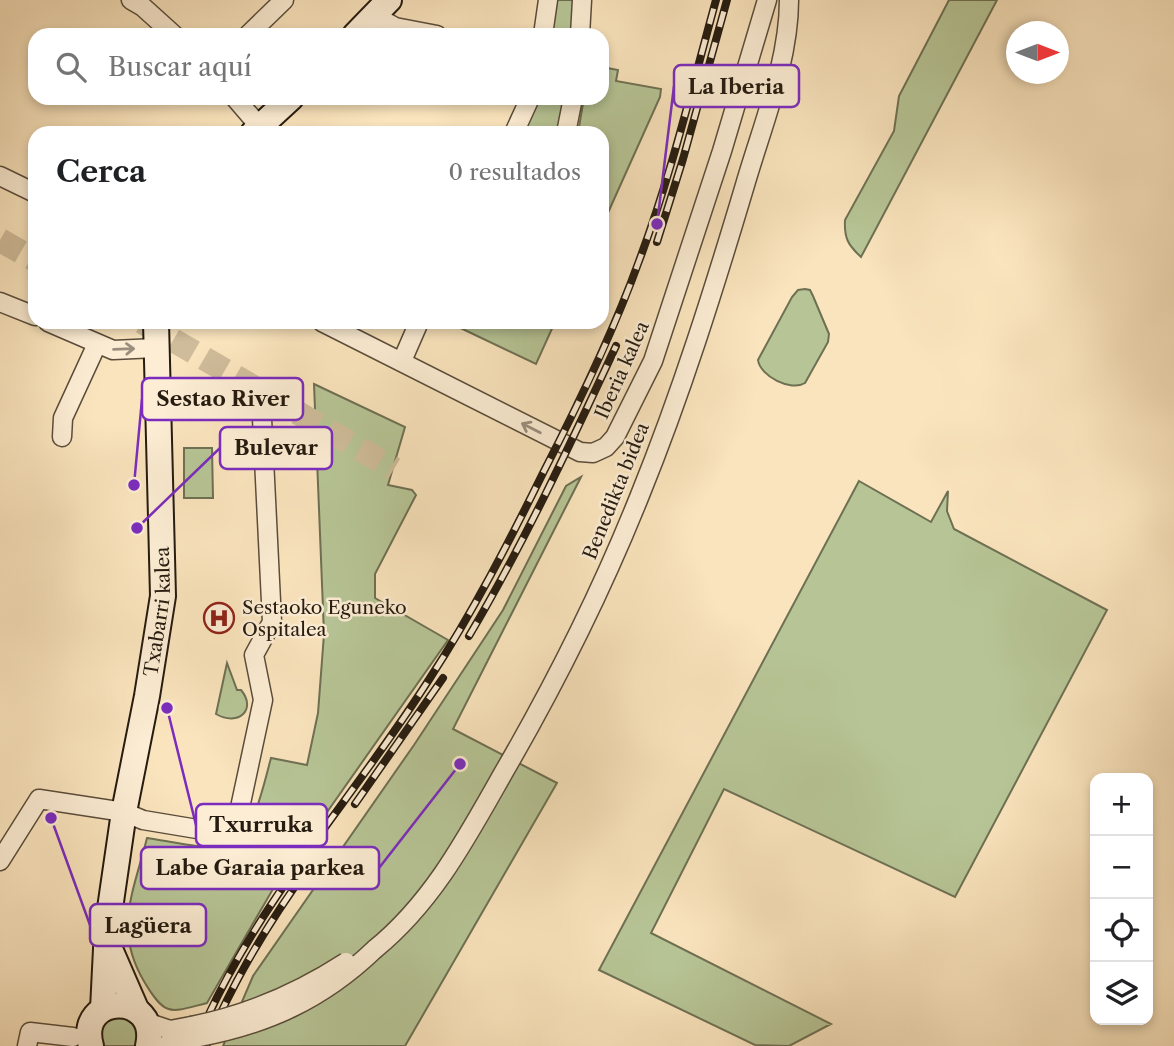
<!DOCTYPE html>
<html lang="es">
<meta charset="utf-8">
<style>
body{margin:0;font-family:"Libre Caslon Text",serif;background:#f6f6f6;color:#202124}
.controls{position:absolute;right:21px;bottom:21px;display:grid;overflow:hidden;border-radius:14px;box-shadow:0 4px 10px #0003}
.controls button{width:63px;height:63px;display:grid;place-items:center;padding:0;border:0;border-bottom:2px solid #e0e0e0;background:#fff;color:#202124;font:35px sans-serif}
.compass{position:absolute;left:1006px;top:21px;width:63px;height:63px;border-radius:50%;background:#fff;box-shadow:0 4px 10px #0003;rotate:90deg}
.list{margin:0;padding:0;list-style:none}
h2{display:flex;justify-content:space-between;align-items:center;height:91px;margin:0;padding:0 28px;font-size:30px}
h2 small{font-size:23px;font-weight:400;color:#757577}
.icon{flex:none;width:38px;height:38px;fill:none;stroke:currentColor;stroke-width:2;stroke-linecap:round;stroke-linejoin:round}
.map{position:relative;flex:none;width:1174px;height:1046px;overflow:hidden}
.search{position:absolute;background:#fff;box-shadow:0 4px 10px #0003;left:28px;top:28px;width:581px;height:77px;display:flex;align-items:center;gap:18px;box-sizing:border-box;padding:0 24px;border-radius:21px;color:#757577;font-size:26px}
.panel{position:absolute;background:#fff;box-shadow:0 4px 10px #0003;left:28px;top:126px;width:581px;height:203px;border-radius:21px}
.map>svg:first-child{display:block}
.green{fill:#b7c596;stroke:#6e7053;stroke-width:2}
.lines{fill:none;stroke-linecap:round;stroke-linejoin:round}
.secondary-tunnel{stroke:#cfbc9a;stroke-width:24;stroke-dasharray:24 12;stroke-linecap:butt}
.street-casing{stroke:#5a4d3b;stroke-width:21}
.secondary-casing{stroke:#251b10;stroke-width:28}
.street{stroke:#fcedd4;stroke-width:18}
.secondary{stroke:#fcedd4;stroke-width:24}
.rail-casing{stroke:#251b10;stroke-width:8}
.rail{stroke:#fcedd4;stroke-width:5;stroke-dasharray:16;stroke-linecap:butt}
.street-bridge-casing{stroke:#5a4d3b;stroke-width:21;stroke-linecap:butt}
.street-bridge{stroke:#fcedd4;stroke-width:18}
.oneway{stroke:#9b8e7c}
.labels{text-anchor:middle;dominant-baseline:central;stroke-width:5;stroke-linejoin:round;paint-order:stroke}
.street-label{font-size:19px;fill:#251b10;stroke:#fcedd4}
.poi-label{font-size:19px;fill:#251b10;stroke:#fcedd4;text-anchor:start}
.leader{fill:none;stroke:#7b2cbf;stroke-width:2.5}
.callout-dot{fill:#7b2cbf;stroke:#fcedd4;stroke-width:2.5}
.callout{fill:#fcedd4;stroke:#7b2cbf;stroke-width:2.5}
.callout-label{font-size:21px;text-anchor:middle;font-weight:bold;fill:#251b10}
</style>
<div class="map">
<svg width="1174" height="1046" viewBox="0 0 1174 1046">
<rect width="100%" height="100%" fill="#fae4bd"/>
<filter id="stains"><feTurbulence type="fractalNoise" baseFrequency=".00286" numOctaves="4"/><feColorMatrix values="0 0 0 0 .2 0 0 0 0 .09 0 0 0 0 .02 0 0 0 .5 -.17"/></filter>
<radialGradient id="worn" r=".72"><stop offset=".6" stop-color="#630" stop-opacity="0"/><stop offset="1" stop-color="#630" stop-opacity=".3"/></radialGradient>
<path class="green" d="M553,0H576L574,35H550Z
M949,0H997L861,257C848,245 844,238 845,220L894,131L899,96Z
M602,67L618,70L616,81L661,89L660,97L602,226V133H578L584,98H602Z
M530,98H566L560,133H515Z
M805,289L810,290L813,296L829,334L828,342L805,383C791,392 760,376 758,360L792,297L798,290Z
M448,322H555L536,364Z
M314,384L405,427L388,485L412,490L416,495L375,574V598L448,640L273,889L207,1003C171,1012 166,1018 145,983C113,930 133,894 147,838C169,841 207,850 228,847C252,844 265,779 271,758L307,765L318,713L324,634Z
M184,448H212L213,498H184Z
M581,477L453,729L557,783L405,1046H223L253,976L414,745L503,610L566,486Z
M859,481L931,522L948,491L947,511L954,529L1107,610L955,897L724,789L651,933L831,1024L789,1046L755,1045L599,970Z
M227,663L237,690H241C257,709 239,727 216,714Z
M132,1014L143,1046H97L101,1019Z"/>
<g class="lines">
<path class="secondary-tunnel" d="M0,240L35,260
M142,322L394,469"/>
<g class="street-casing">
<path id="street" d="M131,0L143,7L174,35
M375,16L395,27L437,35
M248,35L284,0
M543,35L548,0
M580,35L582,0
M235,98L259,126L268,133
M514,133L530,98
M566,133L573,98
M0,176L35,193
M0,302L35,316
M48,322L113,350L156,348
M322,322L580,452L593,453L606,447L615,437L653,361L722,151L767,0
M402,361L419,322
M62,437L63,418L97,344
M0,861L39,799L124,812L143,820L215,832L228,827L238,817L263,700L254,655L272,622L261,398
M375,949C434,901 468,835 505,770C556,682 602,590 640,495C681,394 714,289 745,185C762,126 789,62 789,0
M146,1022L170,1030L191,1026
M27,1046L30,1032L73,1037
M164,1046L194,1038"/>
</g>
<g class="secondary-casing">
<g id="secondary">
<path d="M355,35L389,0"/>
<path d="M253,133L291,98"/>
<path d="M110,949L137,1011"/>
<path id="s1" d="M103,1009L107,929L124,812L147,696L163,596L156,322"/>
<path d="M91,1046C76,993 160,991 148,1046"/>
</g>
</g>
<use href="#street" class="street"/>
<use href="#secondary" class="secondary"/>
<g class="rail-casing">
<path id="rail" d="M657,242L683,159L727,0
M469,636C524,543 570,445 616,346
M355,804L443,678
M195,1046C250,909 352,801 430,678C473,612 509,542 544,471C579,403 613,333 639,261C671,176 692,87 716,0
M206,1046C233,981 270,920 311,864"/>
</g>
<use href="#rail" class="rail"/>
<g class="street-bridge-casing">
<path id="street-bridge" d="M191,1026C248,1015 298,993 346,962
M194,1038C266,1025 322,1000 375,949"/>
</g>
<use href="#street-bridge" class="street-bridge"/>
</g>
<defs><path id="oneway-shaft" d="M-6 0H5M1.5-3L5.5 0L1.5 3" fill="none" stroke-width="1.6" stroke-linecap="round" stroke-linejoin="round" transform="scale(1.75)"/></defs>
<g class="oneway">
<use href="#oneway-shaft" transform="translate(124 349) rotate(-2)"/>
<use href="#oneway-shaft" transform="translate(531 428) rotate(-153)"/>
</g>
<defs>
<g id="hospital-ring" transform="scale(1.575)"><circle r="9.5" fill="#fcedd4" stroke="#8f2418" stroke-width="1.5"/><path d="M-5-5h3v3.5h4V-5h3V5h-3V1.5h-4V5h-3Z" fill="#8f2418"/></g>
</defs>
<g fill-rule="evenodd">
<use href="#hospital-ring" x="219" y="618"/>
</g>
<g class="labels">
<g class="street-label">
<text transform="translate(622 370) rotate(-66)">Iberia kalea</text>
<text transform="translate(616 491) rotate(-68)">Benedikta bidea</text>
<text stroke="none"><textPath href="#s1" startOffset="402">Txabarri kalea</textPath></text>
</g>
<g class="poi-label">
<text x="242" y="607">Sestaoko Eguneko<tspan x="242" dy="22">Ospitalea</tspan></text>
</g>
</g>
<path class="leader" d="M657 224L674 86M134 485L142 399M137 528L220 448M167 708L196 825M460 764L379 868M51 818L90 925"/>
<g class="callout-dot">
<circle cx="657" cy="224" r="7"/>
<circle cx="134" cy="485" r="7"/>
<circle cx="137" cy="528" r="7"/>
<circle cx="167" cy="708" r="7"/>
<circle cx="460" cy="764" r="7"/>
<circle cx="51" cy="818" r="7"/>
</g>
<g class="callout">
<rect x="674" y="65" width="125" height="42" rx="7"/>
<rect x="142" y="378" width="161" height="42" rx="7"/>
<rect x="220" y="427" width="112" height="42" rx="7"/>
<rect x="196" y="804" width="131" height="42" rx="7"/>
<rect x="141" y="847" width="238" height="42" rx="7"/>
<rect x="90" y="904" width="116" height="42" rx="7"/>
</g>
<g class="callout-label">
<text x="736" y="94">La Iberia</text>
<text x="223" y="406">Sestao River</text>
<text x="276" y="455">Bulevar</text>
<text x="261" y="832">Txurruka</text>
<text x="260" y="875">Labe Garaia parkea</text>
<text x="148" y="933">Lagüera</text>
</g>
<rect width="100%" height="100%" filter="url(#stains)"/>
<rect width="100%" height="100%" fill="url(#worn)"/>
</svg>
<div class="controls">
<button>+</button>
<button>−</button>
<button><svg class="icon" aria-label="locate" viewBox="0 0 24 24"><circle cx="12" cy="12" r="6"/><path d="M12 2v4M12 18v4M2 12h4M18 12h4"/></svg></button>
<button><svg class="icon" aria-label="layers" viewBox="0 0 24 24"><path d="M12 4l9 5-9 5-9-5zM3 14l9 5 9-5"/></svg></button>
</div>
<svg class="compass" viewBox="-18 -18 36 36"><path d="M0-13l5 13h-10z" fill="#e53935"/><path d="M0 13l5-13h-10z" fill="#757577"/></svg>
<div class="search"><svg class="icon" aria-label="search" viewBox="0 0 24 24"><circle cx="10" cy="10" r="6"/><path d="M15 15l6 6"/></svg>Buscar aquí</div>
<section class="panel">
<h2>Cerca<small>0 resultados</small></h2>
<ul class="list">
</ul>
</section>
</div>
